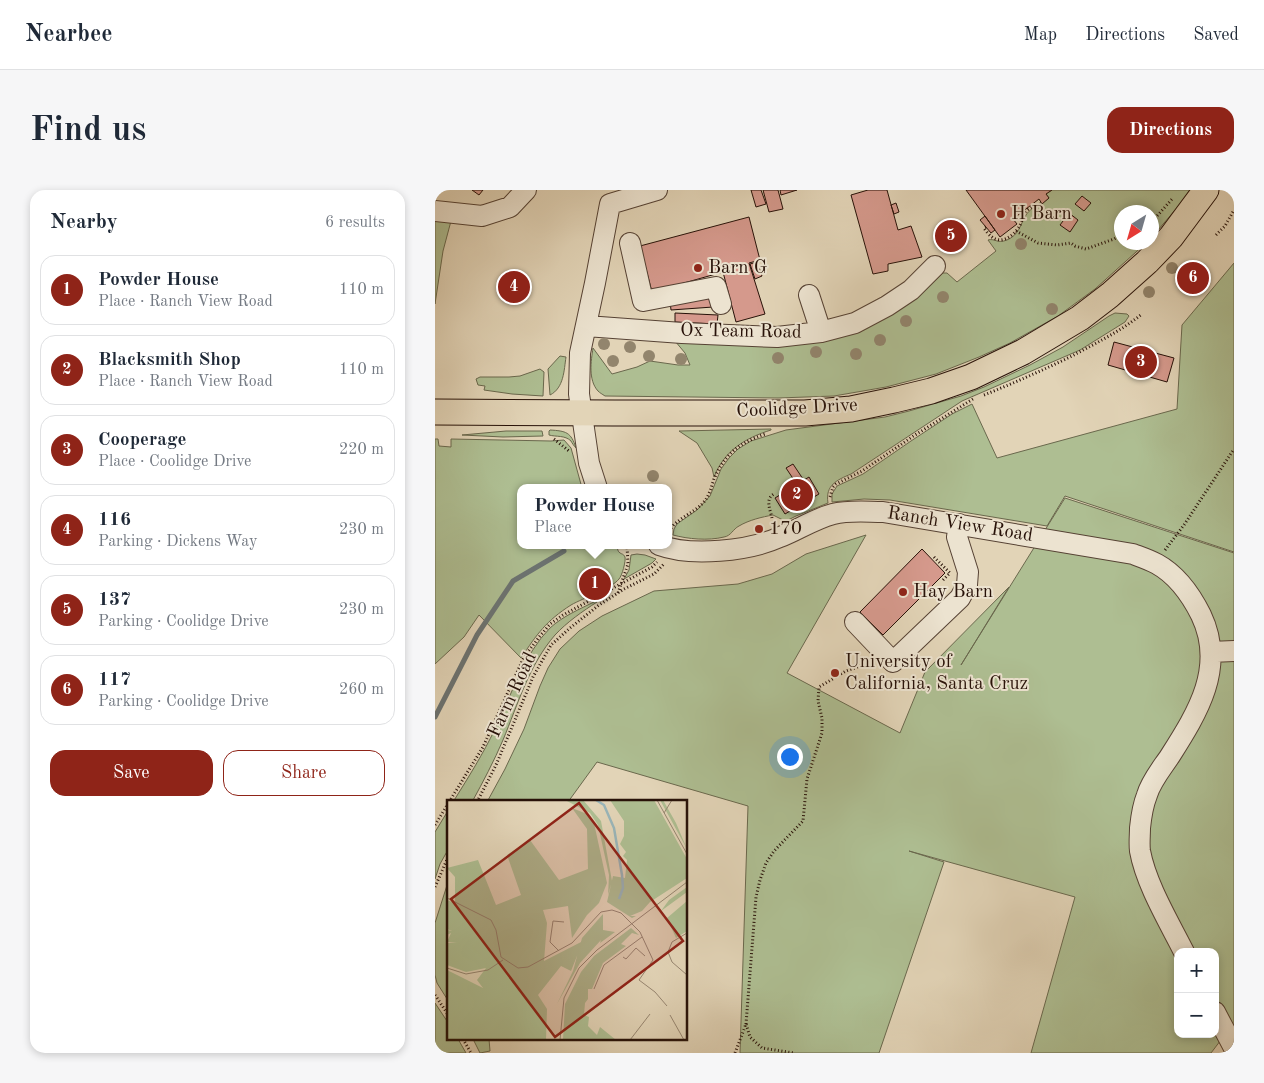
<!DOCTYPE html>
<meta charset="utf-8">
<style>
body{margin:0;font-family:"Old Standard TT",serif;background:#f6f6f7;color:#1f2937}
.controls{position:absolute;right:15px;bottom:15px;display:grid;overflow:hidden;border-radius:10px;box-shadow:0 2px 8px #0003}
.controls button{width:45px;height:45px;display:grid;place-items:center;padding:0;border:0;border-bottom:1px solid #e0e1e3;background:#fff;color:#1f2937;font:25px sans-serif}
.compass{position:absolute;left:679px;top:15px;width:45px;height:45px;border-radius:50%;background:#fff;box-shadow:0 2px 8px #0003;rotate:217deg}
.you{position:absolute;left:354px;top:566px;width:18px;height:18px;margin:-12px;border:4px solid #fff;border-radius:50%;background:#1a73e8;box-shadow:0 0 0 8px #1a73e833}
.badge{display:grid;place-items:center;width:32px;height:32px;border-radius:50%;background:#8f2418;color:#fff;font-size:16px;font-weight:700}
.pin{position:absolute;translate:-50% -50%;border:2px solid #fff;box-shadow:0 1px 5px #0006}
.popup{position:absolute;left:82px;top:294px;width:155px;height:65px;box-sizing:border-box;display:grid;place-content:center;border-radius:10px;background:#fff;filter:drop-shadow(0 1px 4px #0005);font-size:16px;white-space:nowrap;color:#747a83}
.popup b{font-size:19px;color:#1f2937}
.popup::after{content:'';position:absolute;left:50%;top:100%;margin-left:-10px;border:10px solid transparent;border-top-color:#fff}
.list{margin:0;padding:0;list-style:none}
h2{display:flex;justify-content:space-between;align-items:center;height:65px;margin:0;padding:0 20px;font-size:21px}
h2 small{font-size:16px;font-weight:400;color:#747a83}
.list li{display:grid;grid-template-columns:32px 1fr auto;gap:15px;align-items:center;box-sizing:border-box;height:70px;margin:0 10px 10px;padding:0 10px;border:1px solid #e0e1e3;border-radius:15px}
.list b{display:block;font-size:19px;white-space:nowrap}
.list p{margin:0;font-size:16px;white-space:nowrap;color:#747a83}
.list em{font-size:16px;font-style:normal;color:#747a83}
.actions{display:flex;gap:10px;padding:15px 20px}
.actions a{flex:1;padding:11px 0;border:1px solid #8f2418;border-radius:15px;text-align:center;font-size:18px;color:#8f2418}
.actions .main{background:#8f2418;color:#fff}
.map{position:relative;flex:none;width:799px;height:863px;overflow:hidden;border-radius:15px}
header{display:flex;align-items:center;gap:30px;box-sizing:border-box;height:70px;padding:0 25px;background:#fff;border-bottom:1px solid #e0e1e3}
header strong{font-size:24px}
nav{display:flex;gap:28px;margin-inline-start:auto;font-size:18px}
.intro{display:flex;align-items:center;justify-content:space-between;box-sizing:border-box;height:120px;padding:0 30px}
h1{margin:0;font-size:35px}
.button{padding:12px 22px;border-radius:15px;background:#8f2418;color:#fff;font-size:18px;font-weight:700}
main{display:flex;gap:30px;padding:0 30px}
aside{flex:1;background:#fff;border-radius:15px;box-shadow:0 2px 8px #0003}
.map>svg:first-child{display:block}
.green{fill:#aebe92;stroke:#6a684d;fill-rule:evenodd}
.lines{fill:none;stroke-linecap:round;stroke-linejoin:round}
.stream{stroke:#6b7372;stroke-width:5}
.building{fill:#d5998c;stroke:#271108}
.minor-casing{stroke:#564234;stroke-width:22}
.major-casing{stroke:#271108;stroke-width:27}
.path{stroke:#271108;stroke-width:3;stroke-dasharray:1 2.5;stroke-linecap:butt}
.minor{stroke:#ece3d0;stroke-width:20}
.major{stroke:#e2d4b7;stroke-width:25}
.tree{fill:#92856d}
.poi-dot{fill:#8f2418;stroke:#ece3d0;stroke-width:2}
.labels{text-anchor:middle;dominant-baseline:central;stroke-width:4;stroke-linejoin:round;paint-order:stroke}
.poi-label{font-size:19px;fill:#271108;stroke:#ece3d0;text-anchor:start}
.street-label{font-size:19px;fill:#271108;stroke:#ece3d0}
.inset-river{fill:none;stroke:#99b5b9;stroke-width:2.5}
.inset-road{fill:none;stroke:#978671;stroke-width:1}
.view{fill:#8f2418;fill-opacity:0.15;stroke:#8f2418;stroke-width:2.5}
.inset-edge{fill:none;stroke:#271108;stroke-width:2.5}
</style>
<header>
<strong>Nearbee</strong>
<nav><a>Map</a><a>Directions</a><a>Saved</a></nav>
</header>
<div class="intro"><h1>Find us</h1><a class="button">Directions</a></div>
<main>
<aside>
<h2>Nearby<small>6 results</small></h2>
<ul class="list">
<li><span class="badge">1</span><div><b>Powder House</b><p>Place · Ranch View Road</p></div><em>110 m</em></li>
<li><span class="badge">2</span><div><b>Blacksmith Shop</b><p>Place · Ranch View Road</p></div><em>110 m</em></li>
<li><span class="badge">3</span><div><b>Cooperage</b><p>Place · Coolidge Drive</p></div><em>220 m</em></li>
<li><span class="badge">4</span><div><b>116</b><p>Parking · Dickens Way</p></div><em>230 m</em></li>
<li><span class="badge">5</span><div><b>137</b><p>Parking · Coolidge Drive</p></div><em>230 m</em></li>
<li><span class="badge">6</span><div><b>117</b><p>Parking · Coolidge Drive</p></div><em>260 m</em></li>
</ul>
<div class="actions"><a class="main">Save</a><a>Share</a></div>
</aside>
<div class="map">
<svg width="799" height="863" viewBox="0 0 799 863">
<rect width="100%" height="100%" fill="#e2d4b7"/>
<filter id="stains"><feTurbulence type="fractalNoise" baseFrequency=".004" numOctaves="4"/><feColorMatrix values="0 0 0 0 .2 0 0 0 0 .09 0 0 0 0 .02 0 0 0 .5 -.17"/></filter>
<radialGradient id="worn" r=".72"><stop offset=".6" stop-color="#630" stop-opacity="0"/><stop offset="1" stop-color="#630" stop-opacity=".3"/></radialGradient>
<path class="green" d="M617,0H755L747,12L717,47L716,22H686V52L711,53L660,99L623,126L575,153L544,167L501,184L451,197L399,206L343,208L170,206C167,204 165,203 163,201C153,190 156,171 158,158L177,184L202,177L215,171L243,175H255L250,163L240,151L336,156L472,115L508,83H512L522,92L561,61L553,50C560,48 562,54 572,50C584,45 585,35 591,25C594,20 601,16 606,12L607,13L614,8L611,4Z
M0,29L16,31L8,61L0,114Z
M799,73V362L630,306L612,336L455,310L429,309L397,312V304L402,296L428,284L476,251L517,224L537,214L562,268L742,219L747,135Z
M680,123L692,124L694,126L690,132L645,160L527,211L416,284C402,290 390,295 393,313L361,326L353,330H348L338,325C327,327 314,330 304,336C298,339 296,346 289,347C273,351 253,349 238,345L239,339L242,334L262,320L275,306L286,279L294,268L303,259L316,251L351,240L450,227L474,221L526,206L549,197L595,175L628,157L674,126Z
M125,166L131,167C129,180 129,198 115,205L113,179Z
M105,179L109,182L108,206L77,204L49,200L50,196L43,195L41,189L45,187H74L85,186Z
M336,239V240C310,248 289,261 279,287L277,278L262,253L244,241Z
M115,240C131,241 136,242 141,258C139,256 137,253 136,251C130,245 121,247 114,245V241Z
M71,241H107L108,246L68,247L27,245Z
M0,249H3L4,256L16,257V249L116,251L129,250L136,258L147,298H86V355H181C182,356 183,362 184,362C187,365 188,363 190,367C191,371 187,386 184,389C176,399 148,408 136,415C111,431 102,444 86,468L44,425L29,447L0,474Z
M630,308L799,363V836L798,834L776,863H596L640,707L474,661L509,672L444,863H305L313,616L162,572L133,612H52L70,579L89,539L105,496L113,478L125,459L144,441L167,426L219,401L303,394L337,384L371,364L431,345L352,483L465,543L490,482L574,397L526,475ZM743,762H780V844H743Z
M202,364L210,365L221,369L217,373L189,389L194,380L196,365Z
M161,411L162,412C148,421 132,432 120,445C94,475 83,514 68,550C59,571 48,592 37,612H18C33,588 48,564 60,539C76,506 89,464 115,438C128,426 145,419 161,411Z
M14,619V658L5,674L0,689V642Z
M14,689V812L2,793L0,785V733Z
M0,813L14,834V849H23L31,863H0Z
M38,849H54L55,861L45,863Z"/>
<g class="lines">
<path class="stream" d="M0,527L42,445L78,391L129,361"/>
</g>
<path class="building" d="M37,0H48L44,5Z
M316,0H326L331,14L321,17Z
M328,0H343L348,19L334,22Z
M345,0H362L346,5Z
M433,0H452L463,40L476,36L487,67L453,74V81L438,84L416,5Z
M531,0H617L611,4L614,8L607,14L604,9L578,29L582,34L565,47Z
M647,6L656,13L649,21L640,14Z
M461,13L464,22L459,24L456,15Z
M634,23L643,30L635,42L625,35Z
M550,26L560,40L556,43L545,30Z
M314,27L325,70L314,73L330,124L301,132L288,82L217,102L205,56Z
M322,72L327,86L320,89L315,74Z
M277,108L278,117L236,120L235,111Z
M240,123L283,125L282,134L240,132Z
M679,152L739,168L732,192L673,175Z
M358,274L368,289L361,293L351,278Z
M374,287L384,304L350,324L340,308Z
M487,359L510,383L448,445L425,422Z
M163,385L168,397L158,402L152,391Z"/>
<g class="lines">
<g class="minor-casing">
<path id="minor" d="M0,21L47,26L75,17L91,0
M195,53L208,111L281,97L286,114
M374,105L386,142
M151,136L247,143L342,147L386,142L420,133L452,116L476,100L500,76
M162,298L154,273L144,204L145,163L160,93L175,14L222,0
M224,355C256,367 314,361 345,347C363,340 379,329 398,324C414,320 432,322 448,322L698,364C706,367 715,370 722,374C742,385 756,405 766,425C791,477 763,522 735,566C727,578 716,591 712,605C708,615 706,628 705,638C705,645 704,654 705,661C711,694 734,732 749,762
M420,432L458,472L525,408L532,395L533,382L522,347L524,334
M776,462L799,461
M780,822L799,858"/>
</g>
<g class="major-casing">
<path id="major" d="M0,222L179,223H370L416,219L459,210L496,201L536,187L588,162L645,128L675,105L712,72L736,47L771,0"/>
</g>
<path class="path" d="M716,29L722,26L738,8
M551,37L549,38C551,41 554,45 557,47C567,55 580,45 585,35C588,30 587,25 591,21C593,19 596,18 598,16L597,15
M581,41L603,53L622,55L636,53L640,56L651,59L679,49L684,46L686,42
M781,45L790,36L799,20
M549,205C579,193 608,180 637,166C661,153 686,141 707,124
M119,249L134,261
M395,307L398,297L401,294L427,281L480,245L538,209
M337,328C335,319 330,309 339,304
M234,341C240,330 258,323 267,314C274,307 276,298 279,289C290,264 304,253 330,244
M730,360L749,335L799,259
M499,367L515,383L507,391
M183,403L193,374L192,355
M14,612L48,557L89,467L105,446L115,434L128,425L217,377L222,372
M42,612L61,575L98,487L116,455L135,438L164,415L189,399L219,384L229,374
M0,635L14,612
M0,697L14,665
M0,805L14,826
M311,834L321,707L325,690L331,673L339,661L368,631L372,589L387,543V528L383,511L384,497L411,481L428,475L435,471
M28,849L36,863
M300,863L311,834L315,847L327,858L359,863"/>
<use href="#minor" class="minor"/>
<use href="#major" class="major"/>
</g>
<g class="tree">
<circle cx="586" cy="54" r="6"/>
<circle cx="737" cy="78" r="6"/>
<circle cx="714" cy="102" r="6"/>
<circle cx="508" cy="107" r="6"/>
<circle cx="617" cy="119" r="6"/>
<circle cx="471" cy="131" r="6"/>
<circle cx="445" cy="150" r="6"/>
<circle cx="169" cy="154" r="6"/>
<circle cx="195" cy="157" r="6"/>
<circle cx="381" cy="162" r="6"/>
<circle cx="421" cy="164" r="6"/>
<circle cx="214" cy="166" r="6"/>
<circle cx="343" cy="168" r="6"/>
<circle cx="246" cy="169" r="6"/>
<circle cx="178" cy="171" r="6"/>
<circle cx="218" cy="286" r="6"/>
</g>
<g class="poi-dot">
<circle cx="566" cy="24" r="5"/>
<circle cx="263" cy="78" r="5"/>
<circle cx="324" cy="339" r="5"/>
<circle cx="468" cy="402" r="5"/>
<circle cx="400" cy="483" r="5"/>
</g>
<g class="labels">
<g class="poi-label">
<text x="576" y="24">H Barn</text>
<text x="273" y="78">Barn G</text>
<text x="334" y="339">170</text>
<text x="478" y="402">Hay Barn</text>
<text x="410" y="472">University of<tspan x="410" dy="22">California, Santa Cruz</tspan></text>
</g>
<g class="street-label">
<text transform="translate(306 142) rotate(1)">Ox Team Road</text>
<text transform="translate(362 219) rotate(-3)">Coolidge Drive</text>
<text transform="translate(525 335) rotate(9)">Ranch View Road</text>
<text transform="translate(78 505) rotate(-65)">Farm Road</text>
</g>
</g>
<g transform="translate(12 610)">
<rect width="240" height="240" fill="#e2d4b7"/>
<path d="M118,0H136L154,21L165,81L161,95L162,75L151,25L143,13ZM163,0H207L240,59V78L203,102L195,111L183,116H189L185,118L160,102L166,76L178,78L180,60L176,56L179,52L173,44L177,36V21ZM213,0H216L229,23L240,49ZM125,8L140,14L147,23L160,83L152,103L140,115L125,138L121,106L96,110L100,123L97,161L136,141L124,171L114,166L91,195L100,209L99,240H0V170L36,188L30,180L39,168L19,172L0,165V143H10L0,142L4,133L0,135V130L5,131L0,129V100L8,103V77L0,68L31,60L49,105L74,95L60,55L83,40L112,80L141,69L140,29ZM240,87V92L214,111L222,100ZM240,101V131L229,138L220,118ZM156,114V130L168,132L153,143L154,140L133,163L110,204L126,171L135,138ZM184,128L192,135L185,133L174,144L179,146L156,163L145,189H141V199L138,203L137,215L142,217L141,226L150,235L153,227L169,240H116L118,204L134,172L147,156Z" fill="#aebe92"/>
<path class="inset-river" d="M149,0L157,5L167,28L175,75L176,88L172,99"/>
<path class="inset-road" d="M210,0L240,54M217,13L225,0M0,98L44,120L49,130L54,157L71,168L81,167L125,143L154,112L165,110L174,113L193,132L206,160L192,180L208,192L220,206M240,133L225,142L221,152L225,162L240,175M112,151L103,142L106,121L117,122M176,157L179,159L189,148L198,156M0,168L19,174L41,170L56,160M147,189L157,165L195,137M223,215L237,240M113,240L117,198L132,168L150,150L240,82M183,240L203,214"/>
<path class="view" d="M132,3L236,141L108,237L4,99Z"/>
<rect width="240" height="240" class="inset-edge"/>
</g>
<rect width="100%" height="100%" filter="url(#stains)"/>
<rect width="100%" height="100%" fill="url(#worn)"/>
</svg>
<div class="controls">
<button>+</button>
<button>−</button>
</div>
<svg class="compass" viewBox="-18 -18 36 36"><path d="M0-13l5 13h-10z" fill="#e53935"/><path d="M0 13l5-13h-10z" fill="#747a83"/></svg>
<div class="you"></div>
<div class="pin badge" style="left:160px;top:394px">1</div>
<div class="popup"><b>Powder House</b>Place</div>
<div class="pin badge" style="left:362px;top:305px">2</div>
<div class="pin badge" style="left:706px;top:172px">3</div>
<div class="pin badge" style="left:79px;top:97px">4</div>
<div class="pin badge" style="left:516px;top:46px">5</div>
<div class="pin badge" style="left:758px;top:88px">6</div>
</div>
</main>
